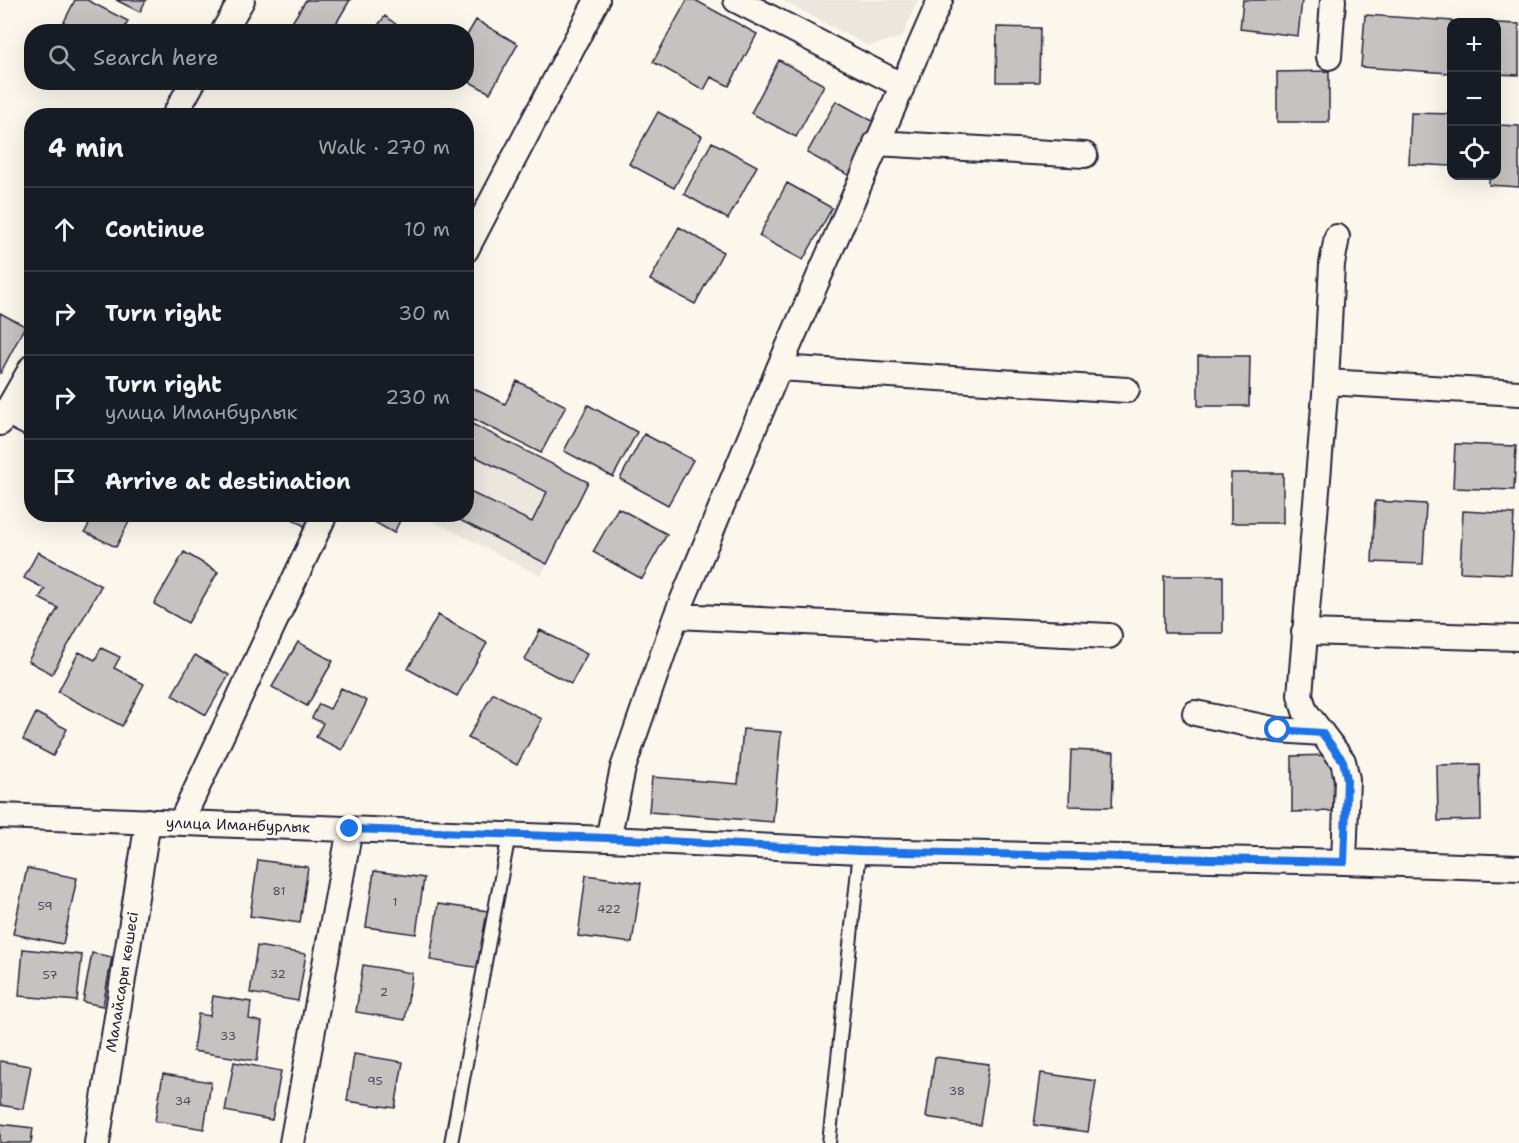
<!DOCTYPE html>
<meta charset="utf-8">
<style>
body{margin:0;font-family:"Shantell Sans",sans-serif;background:#20242c;color:#f1f3f6}
.controls{position:absolute;right:18px;top:18px;display:grid;overflow:hidden;border-radius:12px;box-shadow:0 6px 24px #0002}
.controls button{width:54px;height:54px;display:grid;place-items:center;padding:0;border:0;border-bottom:2px solid #363941;background:#171b24;color:#f1f3f6;font:30px sans-serif}
.stop{position:absolute;width:18px;height:18px;margin:-14px;border:4px solid #1a73e8;border-radius:50%;background:#fff}
.stop.end{background:#1a73e8;border-color:#fff;box-shadow:0 2px 6px #0008}
.list{margin:0;padding:0;list-style:none}
h2{display:flex;justify-content:space-between;align-items:center;height:78px;margin:0;padding:0 24px;font-size:26px}
h2 small{font-size:20px;font-weight:400;color:#9ea1a6}
.list li{display:grid;grid-template-columns:39px 1fr auto;gap:18px;align-items:center;box-sizing:border-box;height:84px;padding:0 24px;border-top:2px solid #363941}
.list b{display:block;font-size:22px;white-space:nowrap}
.list p{margin:0;font-size:20px;white-space:nowrap;color:#9ea1a6}
.list em{font-size:20px;font-style:normal;color:#9ea1a6}
.icon{flex:none;width:33px;height:33px;fill:none;stroke:currentColor;stroke-width:2;stroke-linecap:round;stroke-linejoin:round}
.map{position:relative;flex:none;width:1519px;height:1143px;overflow:hidden}
.search{position:absolute;background:#171b24;box-shadow:0 6px 24px #0002;left:24px;top:24px;width:450px;height:66px;display:flex;align-items:center;gap:15px;box-sizing:border-box;padding:0 21px;border-radius:24px;color:#9ea1a6;font-size:22px}
.panel{position:absolute;background:#171b24;box-shadow:0 6px 24px #0002;left:24px;top:108px;width:450px;height:414px;border-radius:24px}
.map>svg:first-child{display:block}
.built{fill:#ebe7df}
.building{fill:#c6c2c0;stroke:#22223b;stroke-width:1.5}
.lines{fill:none;stroke-linecap:round;stroke-linejoin:round}
.lane-casing{stroke:#22223b;stroke-width:16}
.street-casing{stroke:#22223b;stroke-width:28}
.lane{stroke:#fbf7ec;stroke-width:12}
.street{stroke:#fbf7ec;stroke-width:24}
.route{stroke:#1a73e8;stroke-width:8}
.labels{text-anchor:middle;dominant-baseline:central;stroke-width:5;stroke-linejoin:round;paint-order:stroke}
.number-label{font-size:12px;fill:#4b4a5c}
.street-label{font-size:15px;fill:#22223b;stroke:#fbf7ec}
</style>
<div class="map">
<svg width="1519" height="1143" viewBox="0 0 1519 1143">
<rect width="100%" height="100%" fill="#fbf7ec"/>
<filter id="ink" filterUnits="userSpaceOnUse"><feTurbulence type="fractalNoise" baseFrequency=".0167" numOctaves="2"/><feDisplacementMap in="SourceGraphic" scale="12" xChannelSelector="R" yChannelSelector="G"/><feConvolveMatrix kernelMatrix="1 2 1 2 8 2 1 2 1" color-interpolation-filters="sRGB"/></filter>
<g filter="url(#ink)">
<path class="built" d="M782,0H918L902,37L868,46Z
M467,430L584,493L541,576L421,515L466,514Z"/>
<path class="building" d="M75,0H87L128,21L123,32H59Z
M116,0H146L140,12Z
M306,0H350L331,32H286Z
M687,0H695L757,34L729,86L711,77L704,90L653,62Z
M1243,0H1302L1298,36L1240,29Z
M1365,15L1454,21L1452,22L1450,73L1361,67Z
M385,16L406,32H373Z
M476,20L518,44L490,93L466,80V37Z
M1496,23L1519,24V75L1496,74Z
M997,27L1040,28L1039,82H996Z
M779,60L824,85L796,137L751,113Z
M1329,71V122H1277V72Z
M836,101L880,125L852,177L807,153Z
M658,112L702,136L674,188L629,164Z
M1411,113L1452,114V166L1409,164Z
M1496,125L1519,126V187L1489,185V176H1496Z
M712,142L757,166L728,219L684,194Z
M787,183L832,208L803,260L759,236Z
M679,227L723,252L695,304L650,280Z
M0,313L25,326L0,374Z
M1198,356H1250L1249,406H1198Z
M517,381L566,406L541,453L466,415V385L505,404Z
M588,405L637,432L613,477L564,451Z
M466,421L588,482L547,564L448,514H466V490L532,522L547,492L466,452Z
M644,434L693,460L668,505L620,479Z
M1455,444L1516,446L1514,490L1453,488Z
M1231,473H1283V523H1231Z
M1375,501L1426,504L1423,564L1372,562Z
M618,508L667,534L642,579L593,552Z
M1463,511L1514,514L1511,574L1460,572Z
M91,514H133L116,547L85,532L93,516Z
M284,514H314L306,527Z
M360,514H403L394,533Z
M38,552L101,586L52,674L28,661L58,608L39,598L45,589L24,578Z
M184,552L218,572L188,623L154,604Z
M1164,576H1223V633H1164Z
M438,615L487,643L457,696L408,669Z
M540,630L587,654L571,684L525,660Z
M298,642L333,661L307,706L272,687Z
M101,648L120,657L114,668L144,684L122,726L58,692L79,652L95,660Z
M195,655L229,675L206,715L172,695Z
M341,688L367,701L342,750L316,737L323,723L312,718L319,704L330,709Z
M493,693L542,719L517,765L468,738Z
M36,713L67,729L53,756L23,740Z
M743,729L781,732L773,822L649,812L652,777L738,784Z
M1071,750L1114,752L1112,807L1069,806Z
M1335,755L1336,811L1292,812V756Z
M1480,764L1481,820L1438,821L1437,765Z
M258,860L308,867L300,923L250,916Z
M27,868L77,878L63,944L13,934Z
M374,871L424,878L416,934L366,927Z
M586,875L641,883L632,943L578,936Z
M438,904L488,911L480,968L430,960Z
M257,946L306,954L298,1001L250,993Z
M23,949L82,955L77,1001L19,996Z
M92,953L112,957L103,1006L83,1002Z
M363,965L412,973L405,1020L356,1012Z
M213,996L251,1002L249,1019L262,1022L257,1061L193,1051L198,1014L210,1016Z
M354,1054L403,1062L395,1108L347,1101Z
M935,1057L989,1064L980,1125L926,1117Z
M0,1061L31,1066L23,1109L0,1105Z
M234,1062L281,1071L272,1120L225,1111Z
M1041,1073L1096,1081L1088,1132L1034,1125Z
M163,1074L211,1082L204,1129L155,1121Z
M0,1124L33,1128L31,1143H0Z"/>
<g class="lines">
<g class="lane-casing">
<path id="lane" d="M451,1143L509,835
M829,1143L860,851"/>
</g>
<g class="street-casing">
<path id="street" d="M736,0L901,85
M223,32L242,0
M1329,57L1333,0
M174,116L193,82
M876,143L1085,155
M1337,237L1332,264L1326,382L1300,695L1305,711L1343,761L1347,779L1344,862
M466,250L597,0
M779,368L1127,390
M1326,382L1519,393
M6,412L32,425
M0,423L32,367
M676,616L1109,636
M1304,632L1519,638
M1195,713L1278,730L1322,733
M0,816L608,839L860,851L1344,862L1519,868
M181,822L325,514
M608,839L623,768L676,616L779,368L940,0
M97,1143L148,821
M292,1143L350,829"/>
</g>
<use href="#lane" class="lane"/>
<use href="#street" class="street"/>
</g>
</g>
<g class="lines" filter="url(#ink)">
<path class="route" d="M350,829L608,838L860,851L1344,862L1347,779L1343,761L1322,733L1278,730"/>
</g>
<g class="labels">
<g class="number-label">
<text x="279" y="891">81</text>
<text x="395" y="902">1</text>
<text x="45" y="906">59</text>
<text x="609" y="909">422</text>
<text x="278" y="974">32</text>
<text x="50" y="975">57</text>
<text x="384" y="992">2</text>
<text x="228" y="1036">33</text>
<text x="375" y="1081">95</text>
<text x="957" y="1091">38</text>
<text x="183" y="1101">34</text>
</g>
<g class="street-label">
<text transform="translate(238 825) rotate(2)">улица Иманбурлык</text>
<text transform="translate(122 982) rotate(-81)">Малайсары көшесі</text>
</g>
</g>
</svg>
<div class="controls">
<button>+</button>
<button>−</button>
<button><svg class="icon" aria-label="locate" viewBox="0 0 24 24"><circle cx="12" cy="12" r="6"/><path d="M12 2v4M12 18v4M2 12h4M18 12h4"/></svg></button>
</div>
<div class="stop" style="left:1278px;top:730px"></div>
<div class="stop end" style="left:350px;top:829px"></div>
<div class="search"><svg class="icon" aria-label="search" viewBox="0 0 24 24"><circle cx="10" cy="10" r="6"/><path d="M15 15l6 6"/></svg>Search here</div>
<section class="panel">
<h2>4 min<small>Walk · 270 m</small></h2>
<ul class="list">
<li><svg class="icon" aria-label="ahead" viewBox="0 0 24 24"><path d="M12 20V5M6 11l6-6 6 6"/></svg><div><b>Continue</b></div><em>10 m</em></li>
<li><svg class="icon" aria-label="right" viewBox="0 0 24 24"><path d="M7 20v-9h11M14 6l5 5-5 5"/></svg><div><b>Turn right</b></div><em>30 m</em></li>
<li><svg class="icon" aria-label="right" viewBox="0 0 24 24"><path d="M7 20v-9h11M14 6l5 5-5 5"/></svg><div><b>Turn right</b><p>улица Иманбурлык</p></div><em>230 m</em></li>
<li><svg class="icon" aria-label="arrive" viewBox="0 0 24 24"><path d="M6 21V4h12l-3 4 3 4H6"/></svg><div><b>Arrive at destination</b></div></li>
</ul>
</section>
</div>
